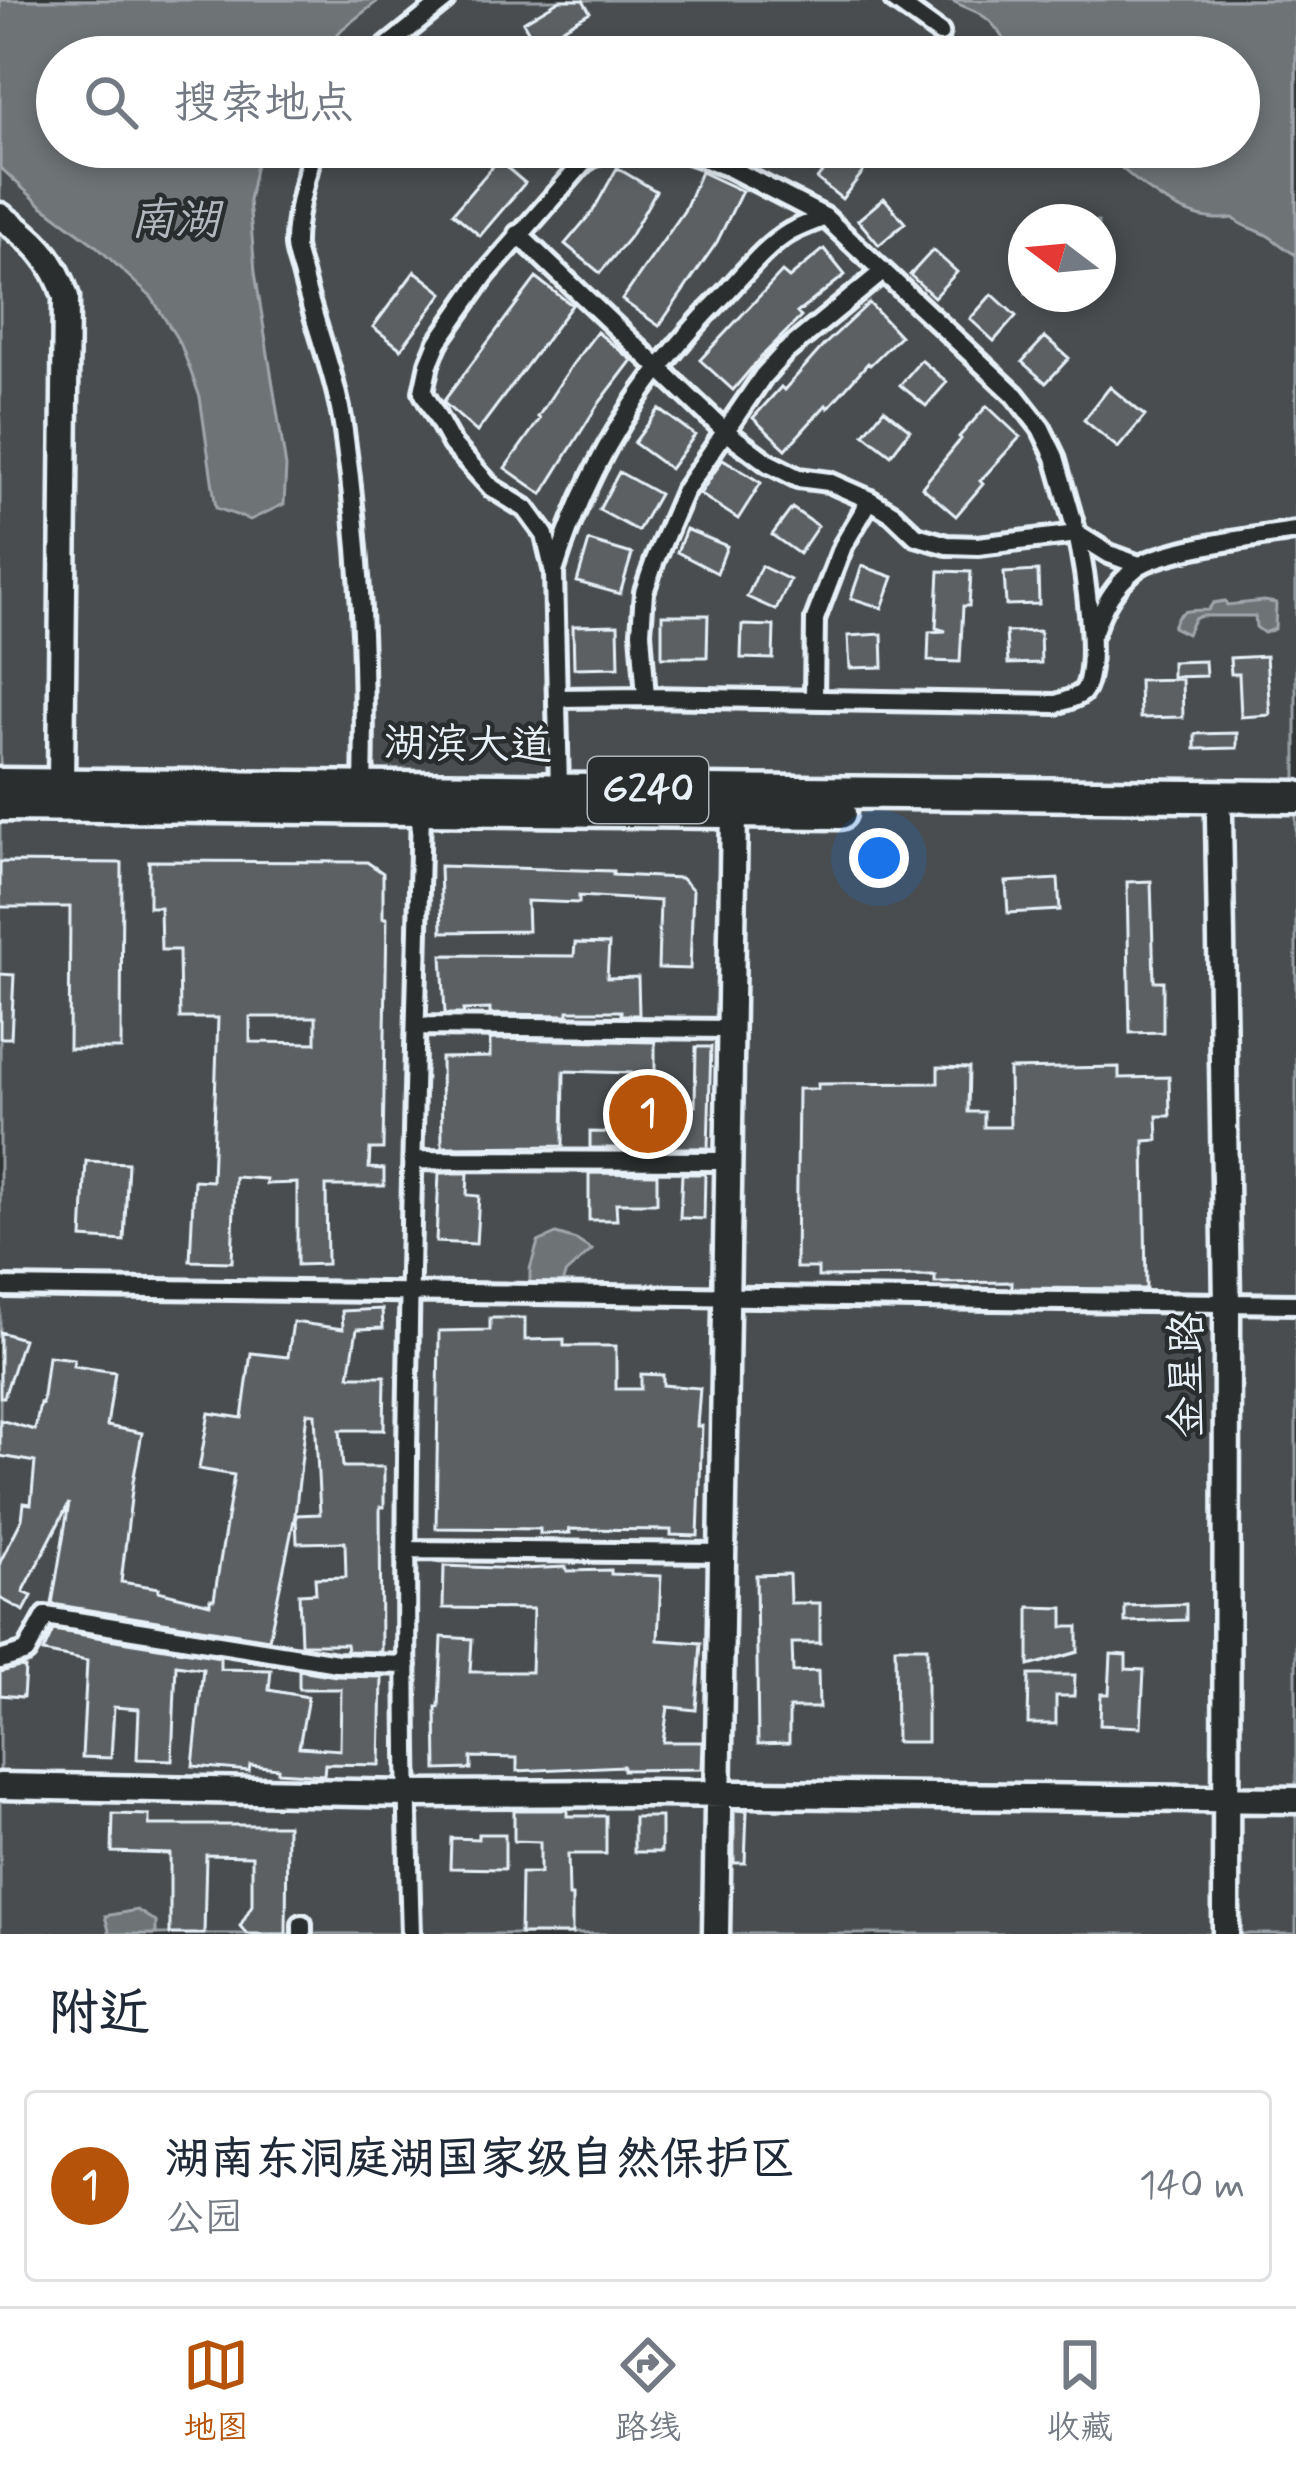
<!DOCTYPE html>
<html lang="zh">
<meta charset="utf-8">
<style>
body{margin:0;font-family:Mynerve,"LXGW WenKai TC",sans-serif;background:#f2f2f3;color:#1f2937}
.compass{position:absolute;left:1008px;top:204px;width:108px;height:108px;border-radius:50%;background:#fff;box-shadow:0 6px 18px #0003;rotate:286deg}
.you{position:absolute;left:879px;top:858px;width:42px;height:42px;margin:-30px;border:9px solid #fff;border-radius:50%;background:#1a73e8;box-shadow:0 0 0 18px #1a73e833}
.badge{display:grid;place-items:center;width:78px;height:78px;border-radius:50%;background:#b45309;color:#fff;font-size:39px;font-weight:700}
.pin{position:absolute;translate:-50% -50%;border:6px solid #fff;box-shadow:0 3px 12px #0006}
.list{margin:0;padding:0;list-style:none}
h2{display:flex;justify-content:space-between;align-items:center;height:156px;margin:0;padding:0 48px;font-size:51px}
h2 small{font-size:39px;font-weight:400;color:#747a83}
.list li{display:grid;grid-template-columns:78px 1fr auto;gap:36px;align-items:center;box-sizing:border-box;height:192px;margin:0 24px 24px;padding:0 24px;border:3px solid #e0e1e3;border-radius:12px}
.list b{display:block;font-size:45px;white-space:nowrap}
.list p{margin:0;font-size:39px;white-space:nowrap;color:#747a83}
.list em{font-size:39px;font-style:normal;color:#747a83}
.icon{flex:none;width:66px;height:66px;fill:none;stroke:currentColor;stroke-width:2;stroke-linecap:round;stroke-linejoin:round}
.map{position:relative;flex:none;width:1296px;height:1934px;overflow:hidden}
.search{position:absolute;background:#fff;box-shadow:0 6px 18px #0003;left:36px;right:36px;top:36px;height:132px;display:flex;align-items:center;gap:30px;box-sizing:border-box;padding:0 42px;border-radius:66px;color:#747a83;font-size:45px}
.sheet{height:372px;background:#fff}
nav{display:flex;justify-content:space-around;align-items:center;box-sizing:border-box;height:168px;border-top:3px solid #e0e1e3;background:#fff;font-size:33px;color:#747a83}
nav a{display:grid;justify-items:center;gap:6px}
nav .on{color:#b45309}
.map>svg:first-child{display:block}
.green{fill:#494d4f;stroke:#989fa4;stroke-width:3;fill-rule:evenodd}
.water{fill:#6e7376;stroke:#9fa5aa;stroke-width:3}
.building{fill:#5c6063;stroke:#e8f1f8;stroke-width:3;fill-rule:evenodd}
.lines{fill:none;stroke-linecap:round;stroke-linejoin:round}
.street-casing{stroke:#e8f1f8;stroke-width:26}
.secondary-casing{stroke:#e8f1f8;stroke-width:33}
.highway-casing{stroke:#e8f1f8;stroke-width:39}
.street{stroke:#2a2d2e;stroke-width:16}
.secondary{stroke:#2a2d2e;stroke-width:24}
.highway{stroke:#2a2d2e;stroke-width:30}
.labels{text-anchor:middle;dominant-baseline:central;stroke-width:9;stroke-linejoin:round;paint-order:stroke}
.shield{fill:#2a2d2e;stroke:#afb6bb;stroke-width:3}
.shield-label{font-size:39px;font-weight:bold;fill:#e8f1f8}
.street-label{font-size:42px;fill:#e8f1f8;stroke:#2a2d2e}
.water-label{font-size:45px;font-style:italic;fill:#b1b8be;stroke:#2a2d2e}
</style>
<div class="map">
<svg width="1296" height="1934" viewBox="0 0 1296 1934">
<rect width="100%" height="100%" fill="#323536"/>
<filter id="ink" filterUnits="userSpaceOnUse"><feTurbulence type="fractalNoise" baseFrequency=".00833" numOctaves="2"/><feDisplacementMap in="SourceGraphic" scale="24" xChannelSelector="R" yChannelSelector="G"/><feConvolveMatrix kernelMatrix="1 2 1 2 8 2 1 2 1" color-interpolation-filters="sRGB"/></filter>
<g filter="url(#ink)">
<path class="green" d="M0,0H1296V1934H0ZM57,57H1239V147H57ZM1026,222H1098V294H1026Z"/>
<path class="water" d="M0,0H379L342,29L318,57H57V147H259L249,201L255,272L286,467L284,504L250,520L216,508L200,397L181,345L152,298L95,245L41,205L0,167Z
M951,0H1296V255C1286,250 1279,243 1270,237C1257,228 1248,231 1233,218C1184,227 1132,179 1099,147H1239V57H1010C1005,39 997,24 980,14C971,8 960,6 951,0Z
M1225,601L1227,605L1264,601L1276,603L1275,629L1264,633L1256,627L1255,616H1201L1194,619L1187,634L1173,627C1180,607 1188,611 1208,610L1213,603Z
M556,1234L576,1240L592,1250L565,1274L556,1303L530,1294V1269L538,1242Z
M137,1910L156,1922V1934H110L105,1916Z"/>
<path class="building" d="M560,0H583L590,12L536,44L523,22Z
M838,152L863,172L842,199L817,179Z
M498,160L525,183L480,236L453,213Z
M617,168L656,191L630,237L600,273L565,244L593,211Z
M701,172L742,191L717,242L659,326L622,300L684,211Z
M884,198L905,223L879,245L858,220Z
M824,249L845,275L797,313L801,317L760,358L733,390L700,360L782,272L789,278Z
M933,250L957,272L934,297L910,275Z
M415,271L443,293L401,349L373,327Z
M536,278L572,305L477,432L443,402Z
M992,294L1016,316L994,341L970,319Z
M869,303L900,336L870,365L868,363L828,408L826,405L786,449L753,418L781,387L784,390L823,346Z
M597,332L632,360L597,406L542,494L505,468L540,419L538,417L572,365Z
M1045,337L1069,358L1046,383L1022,362Z
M921,360L947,382L926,406L900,385Z
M1110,387L1145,416L1118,448L1084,420Z
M987,406L1020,437L980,481L983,484L956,516L922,487L961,439L959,437Z
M659,409L695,435L670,469L634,443Z
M884,409L910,430L891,455L864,434Z
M723,459L761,483L738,519L700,494Z
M619,472L659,494L638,531L599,510Z
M792,508L818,526L799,554L772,535Z
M686,529L727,546L717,573L677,552Z
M589,541L632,554L620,594L577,582Z
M761,566L790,580L776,610L747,597Z
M862,566L893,577L882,608L851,598Z
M939,571L971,572L969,606H963L960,662L928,661L929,632L946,631L936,628Z
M1038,571L1039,604L1006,605L1004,573Z
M662,615H708L707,657H662Z
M618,625L619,667L574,668L573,626Z
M742,625L774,626L773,659L741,658Z
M1040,631L1041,663L1008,664L1006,632Z
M882,634L883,667L850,668L848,636Z
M1266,656L1270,715L1241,717L1239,674H1231L1230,658Z
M1205,661L1206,676L1172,677V662Z
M1182,679L1183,717L1140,718L1139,680Z
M1237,733V748L1195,749V734Z
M149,861L367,862L383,873V918H387L383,1149H370L369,1168L384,1169V1186H326L327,1264L297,1265V1183L266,1184V1179L235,1177L232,1262L190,1261L194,1180L212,1181L218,1018H180L179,950H161L160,907H149ZM250,1017H316V1043L250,1042Z
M0,862L122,863L121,1049H69L70,907H0Z
M440,866L613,871V875L681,878L693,890L690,969L658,968L660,901L579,896V903L527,901L528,931L442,932Z
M1058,879L1060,910L1008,913L1006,882Z
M1151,881L1154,981H1163V1032L1130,1033L1127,882Z
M575,943L609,944L607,978L638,977L639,1015H621V1011H568V1015L490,1014V1009L463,1010L464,1014H445L442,955L574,956Z
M0,974L14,975L11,1038H0Z
M490,1039L655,1042V1105L695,1106L696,1047H711L708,1148H590V1132L630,1133L631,1073L564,1071L563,1146L442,1147L441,1058L490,1057Z
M938,1067L969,1068L968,1112H984V1127H1010L1009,1069L1119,1067V1078L1169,1077L1170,1116H1157L1158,1140L1144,1141L1146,1289L1012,1288V1282L935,1283V1276L818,1277V1268H796L798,1089H818V1084L938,1083Z
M86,1161L128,1163L124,1241L82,1238Z
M439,1173H468L467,1195L479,1196L476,1244L436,1242Z
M589,1173L657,1174V1203H616L617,1220H589Z
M682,1174H705L704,1219L680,1218Z
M382,1309L383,1328L357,1329L349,1376H385L384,1430H340L343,1467H384V1507H380L381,1652L347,1651L346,1644H301L299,1594L316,1593L315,1578L346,1577L345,1542L297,1543L296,1515L320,1514L315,1414L307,1413L295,1515L269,1639L52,1604L69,1503L23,1592L32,1596L24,1611L0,1598V1562L22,1519L24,1503L31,1504L35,1462L0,1456V1420L35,1430L40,1403L42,1404L48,1356L74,1359L73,1366L115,1372L107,1426L142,1433L133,1482L121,1582L159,1588L158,1591L210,1604V1599H214L234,1475L199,1469L209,1413L242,1418L251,1353L288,1357L293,1322L343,1329L342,1311Z
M490,1318H525V1340L564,1339V1346H616V1389H641V1374L663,1375V1385L700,1388L697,1426H702L698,1536L671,1535V1530L569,1529L570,1533L540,1534V1529L436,1528L439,1331L490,1330Z
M0,1332L23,1339L4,1397H0Z
M444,1566L522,1569L566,1567L567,1571L611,1570V1574L661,1576L658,1640L701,1643L696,1710L668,1707L663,1742H703L702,1769L623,1770V1766L517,1771V1758L471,1757V1769L437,1770L436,1707H439L442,1637L472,1639L470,1672H531L533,1609L443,1608Z
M789,1574L790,1603H820V1643H792L793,1672L818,1671L819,1708H789V1743L758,1744L756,1575Z
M1186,1604V1620L1125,1622V1606Z
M1029,1607L1063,1608V1627H1078V1652L1029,1666Z
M53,1630L220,1657V1669L271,1670L269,1690L308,1697L299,1747L340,1750L341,1689H299V1670L336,1676L382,1677L380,1765L325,1764L324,1775L278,1772V1768L250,1765L249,1771L193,1766L203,1669L176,1665L172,1760L137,1759L139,1709L114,1707L111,1758L82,1757L87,1661L43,1652Z
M895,1647H927V1742H896Z
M1111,1654L1126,1655V1669L1144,1670L1141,1727L1100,1725L1101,1694H1109Z
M19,1667L25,1668L23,1697L0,1695V1672Z
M1029,1675H1075L1074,1696H1056V1724H1028Z
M514,1810H567V1816H606V1854H568L569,1896H572V1934H520L521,1873H540V1842L514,1841Z
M734,1810L747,1811L745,1863H734Z
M113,1814L149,1815V1825H287L286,1934H247L240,1926L252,1905V1856L206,1855L204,1934H170V1854L112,1852Z
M634,1817H661V1852H634Z
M478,1834H505V1869L450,1868L451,1838L478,1839Z"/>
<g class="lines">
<g class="street-casing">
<path id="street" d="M894,0L940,33
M374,57L445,0
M314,147C307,174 294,218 295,246C296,257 302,270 304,281C317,331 337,380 344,431C361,550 366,668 363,787
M671,147L728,167L825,217L1015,395L1041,428L1055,457L1077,534L1109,554L1139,565
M518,234L725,431L768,463L798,478L829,482L870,500L843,546L815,619L814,698
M870,500L893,514L916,536L947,545L978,546L1077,534C1083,562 1102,672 1082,693C1076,698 1064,701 1056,704L646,697L641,632L644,592L655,560L684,492L763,376L784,353L880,274
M554,572C588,462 642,378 723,296C743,275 764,247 790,232C801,226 813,222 825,217
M1094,631C1103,605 1114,586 1136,568C1160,549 1262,536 1296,531
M557,698L646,697
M559,789L554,573L545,535L526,509L492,488L452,444L423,392L429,364L438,342L485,275L584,162L609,147
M416,1026L731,1029
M414,1160L729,1161
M0,1287L1296,1304
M408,1550L722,1553
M0,1660L26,1652L46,1616L337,1663L407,1665
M302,1934V1924
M411,1934C399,1559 412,1184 421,809"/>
</g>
<g class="secondary-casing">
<path id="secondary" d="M0,216C32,238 55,259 66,297L61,784
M1219,817L1227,1303L1226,1934
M0,1786L407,1794L652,1793L1296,1800
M716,1934L734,812"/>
</g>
<g class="highway-casing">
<path id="highway" d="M0,784L1296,797
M0,805L840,813"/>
</g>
<use href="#street" class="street"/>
<use href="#secondary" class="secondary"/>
<use href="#highway" class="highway"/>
</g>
</g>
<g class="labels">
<rect class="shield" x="588" y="757" width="120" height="66" rx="9"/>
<g class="shield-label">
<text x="648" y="790">G240</text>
</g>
<g class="street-label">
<text transform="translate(468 746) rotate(1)">湖滨大道</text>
<text transform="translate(1188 1375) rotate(-90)">金星路</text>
</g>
<g class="water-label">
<text x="175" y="221">南湖</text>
</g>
</g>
</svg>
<svg class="compass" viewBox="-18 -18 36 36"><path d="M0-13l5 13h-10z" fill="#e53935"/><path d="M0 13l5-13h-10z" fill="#747a83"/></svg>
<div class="you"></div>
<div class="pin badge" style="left:648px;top:1114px">1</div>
<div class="search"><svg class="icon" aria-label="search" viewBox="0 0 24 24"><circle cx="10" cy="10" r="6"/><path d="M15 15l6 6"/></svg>搜索地点</div>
</div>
<section class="sheet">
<h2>附近<small></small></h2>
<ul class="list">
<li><span class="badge">1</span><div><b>湖南东洞庭湖国家级自然保护区</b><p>公园</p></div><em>140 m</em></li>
</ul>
</section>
<nav>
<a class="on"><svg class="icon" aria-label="map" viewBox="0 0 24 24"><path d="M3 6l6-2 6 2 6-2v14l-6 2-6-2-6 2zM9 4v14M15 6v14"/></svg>地图</a>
<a><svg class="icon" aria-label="directions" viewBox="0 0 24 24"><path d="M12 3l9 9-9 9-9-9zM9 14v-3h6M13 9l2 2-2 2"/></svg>路线</a>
<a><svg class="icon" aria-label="saved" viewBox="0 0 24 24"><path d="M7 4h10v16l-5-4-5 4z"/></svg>收藏</a>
</nav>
